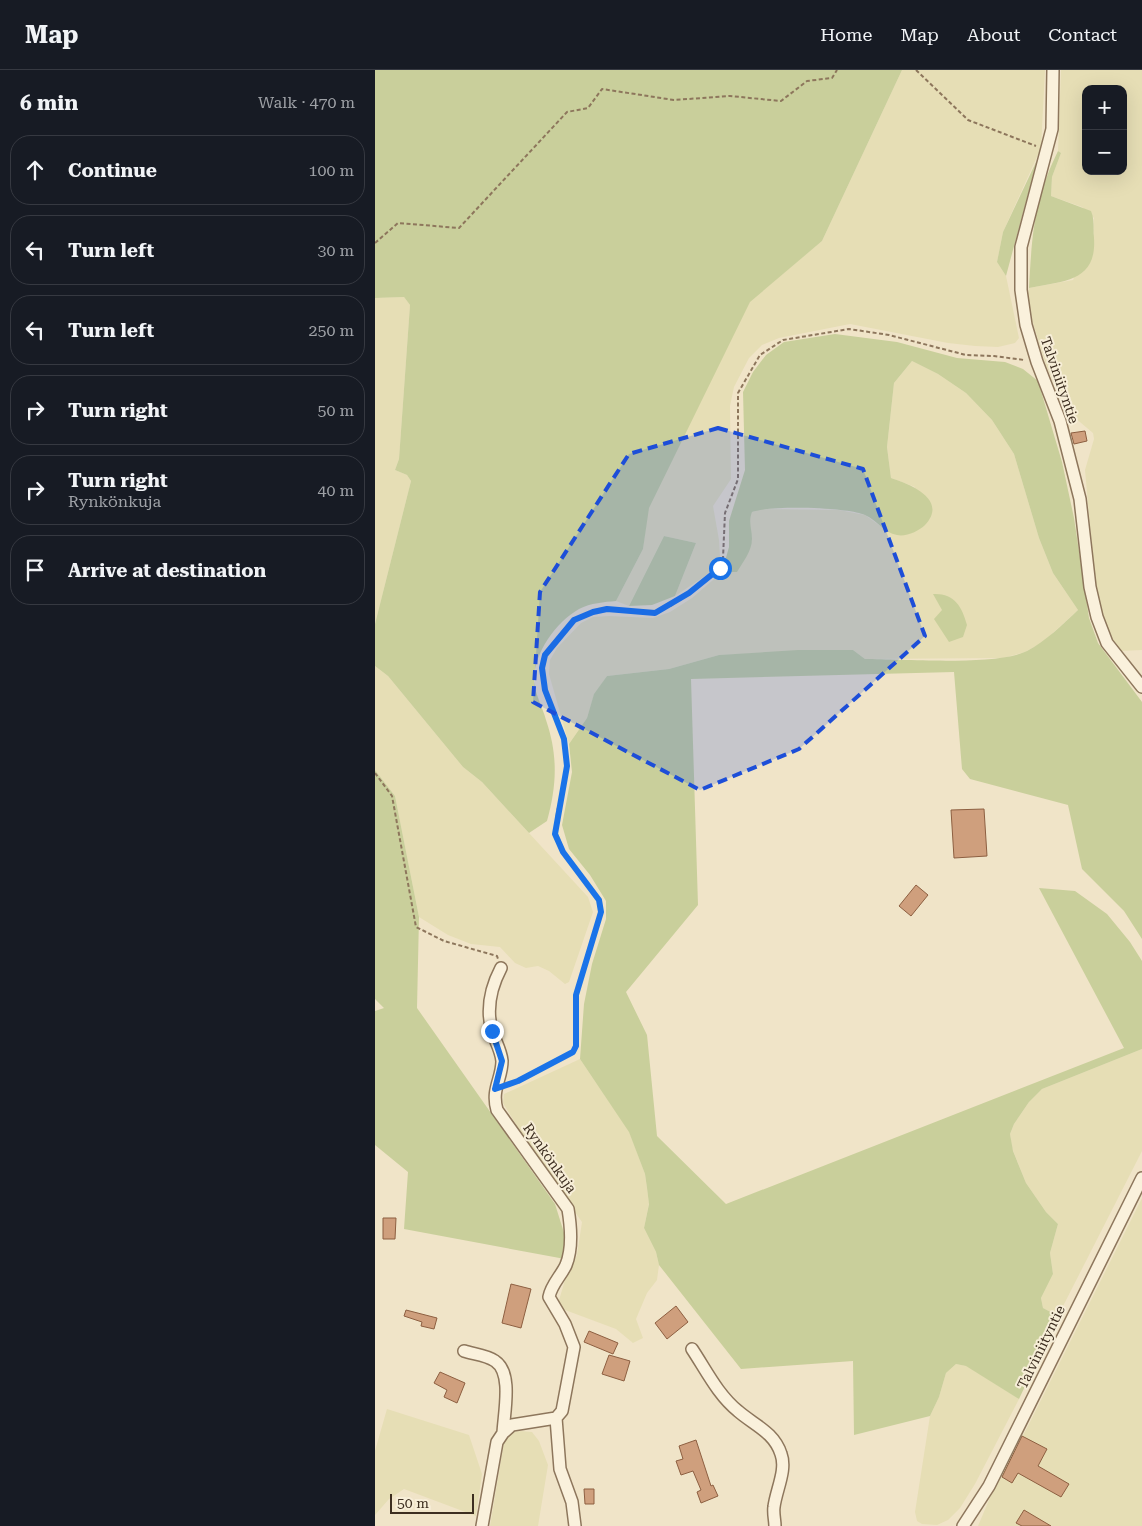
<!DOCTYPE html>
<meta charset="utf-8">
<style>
body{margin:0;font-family:"Roboto Serif",serif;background:#242831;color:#f1f3f6}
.controls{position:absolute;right:15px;top:15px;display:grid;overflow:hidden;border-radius:10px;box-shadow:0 5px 20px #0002}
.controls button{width:45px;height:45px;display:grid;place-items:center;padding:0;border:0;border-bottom:1px solid #363941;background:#171b24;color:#f1f3f6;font:25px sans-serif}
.scale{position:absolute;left:15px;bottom:12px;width:84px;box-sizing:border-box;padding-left:5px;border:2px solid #3d2e20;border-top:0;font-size:14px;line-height:18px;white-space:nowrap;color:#3d2e20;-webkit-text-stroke:4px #f7eed8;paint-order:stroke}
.stop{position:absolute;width:15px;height:15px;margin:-11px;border:4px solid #1a73e8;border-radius:50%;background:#fff}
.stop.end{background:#1a73e8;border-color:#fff;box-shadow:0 1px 5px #0008}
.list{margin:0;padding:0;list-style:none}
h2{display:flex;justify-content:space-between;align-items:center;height:65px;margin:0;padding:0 20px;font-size:21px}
h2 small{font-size:16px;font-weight:400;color:#9ea1a6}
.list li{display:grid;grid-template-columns:32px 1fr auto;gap:15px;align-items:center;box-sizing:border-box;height:70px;margin:0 10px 10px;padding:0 10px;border:1px solid #363941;border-radius:20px}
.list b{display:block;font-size:19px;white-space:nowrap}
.list p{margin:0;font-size:16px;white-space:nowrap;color:#9ea1a6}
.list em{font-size:16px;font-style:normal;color:#9ea1a6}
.icon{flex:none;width:28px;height:28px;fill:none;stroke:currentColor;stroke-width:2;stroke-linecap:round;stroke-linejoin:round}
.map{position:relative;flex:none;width:767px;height:1456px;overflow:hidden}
header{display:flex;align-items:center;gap:30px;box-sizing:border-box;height:70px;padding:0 25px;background:#171b24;border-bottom:1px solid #363941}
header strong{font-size:24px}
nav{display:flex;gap:28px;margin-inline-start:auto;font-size:18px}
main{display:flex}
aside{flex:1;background:#171b24}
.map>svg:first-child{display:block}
.farmland{fill:#e6deb5;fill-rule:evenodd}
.green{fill:#c9cf9b}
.building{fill:#cf9f7d;stroke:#8d5f41}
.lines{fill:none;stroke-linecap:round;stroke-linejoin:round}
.minor-casing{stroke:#8d765c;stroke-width:14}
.path{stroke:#8d765c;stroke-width:2;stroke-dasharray:4 2.5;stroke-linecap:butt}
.minor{stroke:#faf1dc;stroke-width:11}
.route{stroke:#1a73e8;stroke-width:6}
.marked{fill:#1d4ed8;fill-opacity:0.2;stroke:#1d4ed8;stroke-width:4;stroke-dasharray:10 6;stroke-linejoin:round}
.labels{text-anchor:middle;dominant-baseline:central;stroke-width:4;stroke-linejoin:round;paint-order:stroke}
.street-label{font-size:14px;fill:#3d2e20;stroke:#f7eed8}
</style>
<header>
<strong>Map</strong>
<nav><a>Home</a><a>Map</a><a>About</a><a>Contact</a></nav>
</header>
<main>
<aside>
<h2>6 min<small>Walk · 470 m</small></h2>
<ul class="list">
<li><svg class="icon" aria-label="ahead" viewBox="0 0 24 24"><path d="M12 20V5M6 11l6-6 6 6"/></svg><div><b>Continue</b></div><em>100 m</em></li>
<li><svg class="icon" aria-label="left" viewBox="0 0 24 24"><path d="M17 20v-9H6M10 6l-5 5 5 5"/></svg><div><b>Turn left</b></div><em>30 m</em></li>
<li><svg class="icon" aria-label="left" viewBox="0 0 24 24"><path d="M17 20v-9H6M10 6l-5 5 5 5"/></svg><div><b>Turn left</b></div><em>250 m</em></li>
<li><svg class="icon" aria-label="right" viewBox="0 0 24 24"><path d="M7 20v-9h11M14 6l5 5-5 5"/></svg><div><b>Turn right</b></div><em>50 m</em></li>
<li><svg class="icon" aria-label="right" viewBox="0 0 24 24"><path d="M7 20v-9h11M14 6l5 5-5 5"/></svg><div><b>Turn right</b><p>Rynkönkuja</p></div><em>40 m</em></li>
<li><svg class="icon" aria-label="arrive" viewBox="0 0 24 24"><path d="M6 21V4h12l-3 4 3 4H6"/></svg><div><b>Arrive at destination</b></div></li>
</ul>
</aside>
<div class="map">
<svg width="767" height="1456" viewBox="0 0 767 1456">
<rect width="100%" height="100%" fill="#f0e4c8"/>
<path class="farmland" d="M527,0H670L666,78L628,162L622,192L631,206L644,268L640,273L623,277L600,276L573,273L475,254L404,268L387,275L374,288L359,317L355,336L356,409L338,436L344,470L345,487L333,504L300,526L321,473L289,466L254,536L241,531L268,479L273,438L375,231L447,171Z
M686,0H767V580L745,581L735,568L726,542L721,522L710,400L719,369L718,363L693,342L684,325L671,295L657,250L653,224L654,218L698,210L719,164V148L707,137L676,126L677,107L686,83L683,81ZM711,19H748V101H711Z
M29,227L35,235L24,389L20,400L32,405L36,411L0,554V228Z
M537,291L563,304L591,323L617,350L639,384L664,468L678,503L703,540L668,572L650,582L628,588L490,589L478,580L344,585L294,599L232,606L219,625L212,648L194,674L174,604L175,590L182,578L206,553L218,547L234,546L278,548L295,542L317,528L338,510L349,495L353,501L377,471L374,449L377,442L385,439L464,440L490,445L508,458L540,417L516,408L512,377L519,313Z
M0,596L13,606L88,697L107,712L213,827L218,842L194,912L190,914L174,901L163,896L151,898L140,893L125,877L96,874L73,865L44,847L20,726L0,700Z
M767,979V1081L683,1246L668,1238L666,1228L678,1204L675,1183L683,1154L671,1142L651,1113L637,1078L635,1064L639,1054L654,1032L667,1019Z
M205,989L254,1061L270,1104L274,1133L269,1158L281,1182L284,1195L282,1210L272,1223L261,1249L268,1268L258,1273L241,1259L182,1237L190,1210L202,1185L207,1152L160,1086L128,1033L129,1024Z
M767,1128V1456H603L619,1418L653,1356Z
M581,1294L592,1296L644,1329L600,1414L585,1438L573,1450L562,1455L547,1454L542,1451L540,1442L555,1346L564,1327L571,1303Z
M12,1339L94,1365L107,1404L101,1446L29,1419L14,1429L0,1445V1381Z
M146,1361L157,1362L164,1371L173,1395L163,1456H115L129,1372L136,1362Z"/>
<path class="green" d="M0,0H527L447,171L375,232L274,438L268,479L241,531C229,532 216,533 204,539C181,552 159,583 159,610C159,622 168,638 171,650C183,685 182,715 172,751L154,763L107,712L88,697L13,606L0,596V554L36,411L32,405L20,400L24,389L35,235L29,227L0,228Z
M683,81L686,83L677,107L676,126L716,141C720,150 718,159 719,168C722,212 688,211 654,218C657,164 659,130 683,81Z
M662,90L631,206L622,192L628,162Z
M460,264L522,272L582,288L630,292L648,299L663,311L687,392L699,448L714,548L723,573L767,632V869L749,841L707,799L693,735L595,709L587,699L579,602L316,609L323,835L251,922L272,965L282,1066L351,1134L749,978L664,818L700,821L732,844L755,872L767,891V979L667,1019L654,1032L639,1054L635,1064L638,1081L651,1113L671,1142L683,1154L675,1183L678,1204L666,1228L668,1238L683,1246L644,1329L591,1296L581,1294L571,1303L564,1327L555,1346L479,1365L478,1291L366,1299L284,1195L281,1182L269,1158L274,1134L272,1118L270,1104L254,1062L205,989L209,934L217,894L231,849V831L215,805L194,779L187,755L197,702L194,674L212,648L219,624L232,606L294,599L344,585L423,580H478L490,589C528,589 622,596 652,581C671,571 687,555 703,540L678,503L664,468L639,384L617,350L591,323L563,304L537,291L519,313L512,377L516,408C534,414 574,429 550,455C544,461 531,467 522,465C509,463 502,450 490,445C472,437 395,435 377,442C373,452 377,459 377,469C377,481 368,492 362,502H353L349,495L354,477V451L370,400L368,322L378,302L391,285L409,272Z
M289,466L321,473L300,526L277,535L254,536Z
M558,524C579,523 587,536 592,555L588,567L574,572L559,549L567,540Z
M0,700L20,726L44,847L42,938L180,1134L190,1166V1189L29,1159L33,1102L0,1075V941L9,938L0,929Z"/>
<path class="building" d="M710,361L712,371L699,374L696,363Z
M609,739L612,786L579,788L576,740Z
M541,815L553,825L536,846L524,836Z
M8,1148H21L20,1169H8Z
M136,1214L156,1219L146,1258L127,1253Z
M301,1236L313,1252L292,1269L280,1253Z
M31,1240L62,1248L59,1259L46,1256L47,1252L29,1246Z
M214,1261L243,1273L238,1284L209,1272Z
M234,1285L255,1291L249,1311L227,1304Z
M65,1302L90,1313L82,1333L69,1327L72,1320L59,1313Z
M647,1366L672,1379L663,1396L694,1414L686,1427L643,1403L637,1413L627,1407Z
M321,1370L336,1416L338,1415L343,1426L326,1433L322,1422L326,1420L318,1401L306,1405L301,1391L308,1389L304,1376Z
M209,1419H219V1434H210Z
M649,1440L676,1456H647L641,1453Z"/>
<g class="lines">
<g class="minor-casing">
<path id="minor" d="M678,0L677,59L646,177V220L651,255L662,292L685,351L705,429L715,517L722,547L732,573L767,617
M317,1279C331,1300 343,1325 363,1341C379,1355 399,1362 406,1384C412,1400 401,1420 399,1437C398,1443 400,1450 400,1456
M89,1281C98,1284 112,1285 120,1291C138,1303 129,1342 128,1363
M181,1348L185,1399L197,1432L200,1456
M107,1456L122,1372L128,1363L137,1355L181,1348L187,1341L199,1277L190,1254L174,1227C176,1215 186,1206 191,1195C198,1178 196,1157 193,1139L122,1040C116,1019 127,1009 127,991C126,980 120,971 117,961C111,939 116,917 126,898
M588,1456L614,1416L767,1108"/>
</g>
<path class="path" d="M541,0L593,50L661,76
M0,173L23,153L84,158L192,42L213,38L227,19L299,30L355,26L406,31L432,11L457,8L462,0
M0,703L17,726L41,857L69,871L122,886L123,889
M134,1014L198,981L201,976V925L226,842L224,830L188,782L180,764L182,742L192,696L189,669L170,620L167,598L170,585L199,550L218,541L232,539L280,543L297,535L345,498L348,488L350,443L363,409V323L385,285L408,270L474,259L514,265L591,285L619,286L649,290"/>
<use href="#minor" class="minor"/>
</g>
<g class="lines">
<path class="route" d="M117,961L127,991L120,1019L143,1011L198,982L201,976V925L226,842L224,830L188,782L180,764L192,696L189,669L170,620L167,598L170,585L199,550L218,542L232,539L280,543L314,523L345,498"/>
</g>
<path class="marked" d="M343,358L488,399L550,566L424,679L325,720L158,632L165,522L254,384Z"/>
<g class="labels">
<g class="street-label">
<text transform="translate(685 310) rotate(71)">Talviniityntie</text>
<text transform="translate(175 1088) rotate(55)">Rynkönkuja</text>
<text transform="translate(666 1277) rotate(-64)">Talviniityntie</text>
</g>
</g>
</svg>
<div class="controls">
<button>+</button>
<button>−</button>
</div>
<div class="scale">50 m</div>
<div class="stop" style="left:345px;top:498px"></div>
<div class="stop end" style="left:117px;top:961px"></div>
</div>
</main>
